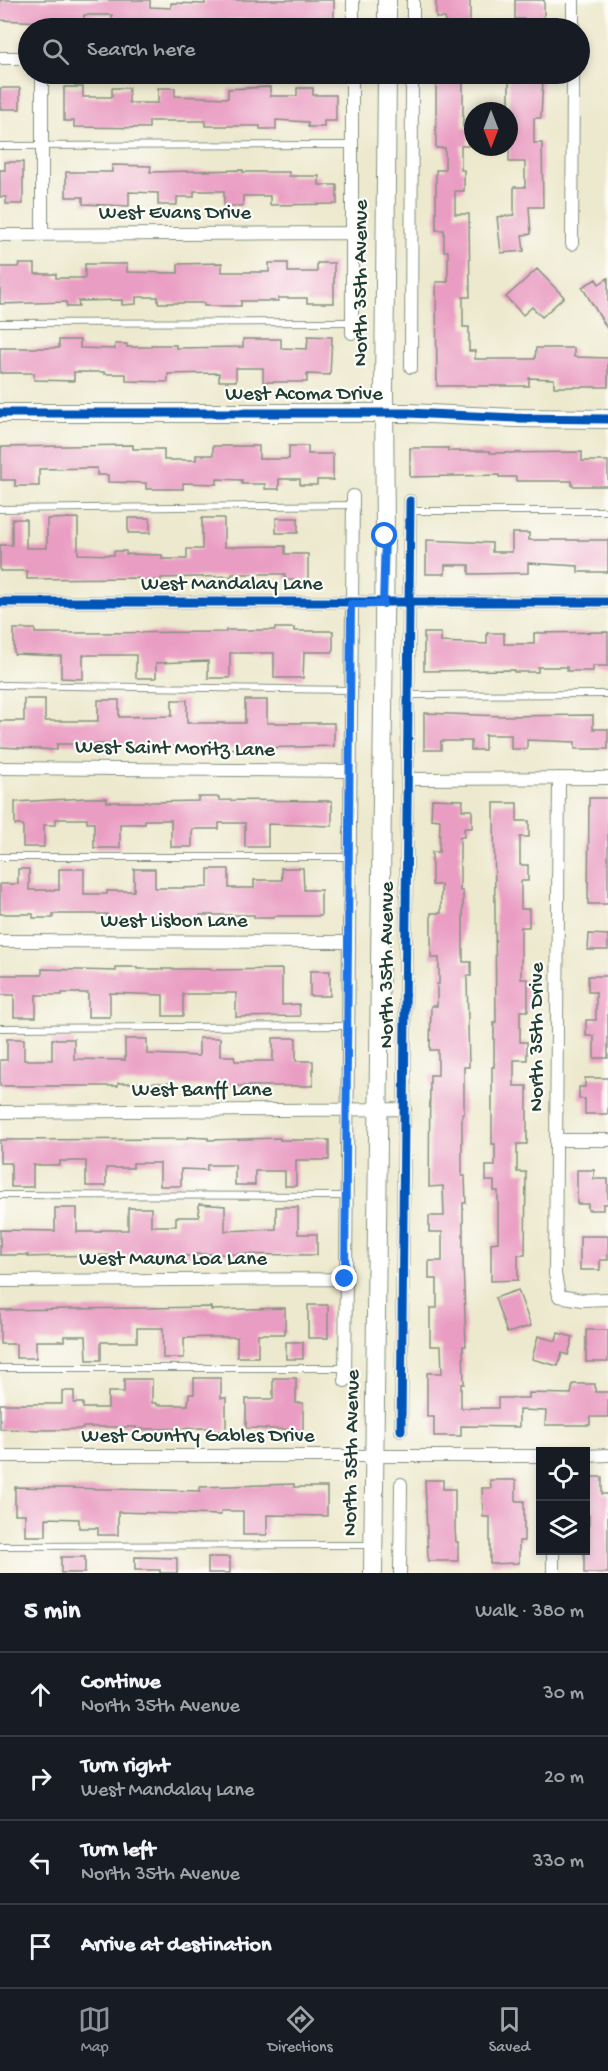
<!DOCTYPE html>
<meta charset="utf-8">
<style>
body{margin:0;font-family:"Gochi Hand",sans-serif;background:#242831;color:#f1f3f6}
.controls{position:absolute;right:18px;bottom:18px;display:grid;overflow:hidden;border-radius:0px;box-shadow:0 3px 9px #0003}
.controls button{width:54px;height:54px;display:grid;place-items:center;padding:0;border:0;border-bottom:2px solid #363941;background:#171b24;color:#f1f3f6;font:30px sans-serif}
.compass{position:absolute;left:464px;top:102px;width:54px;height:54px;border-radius:50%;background:#171b24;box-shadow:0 3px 9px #0003;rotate:180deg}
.stop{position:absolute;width:18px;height:18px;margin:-14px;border:4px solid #1a73e8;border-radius:50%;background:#fff}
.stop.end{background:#1a73e8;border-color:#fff;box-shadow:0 2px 6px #0008}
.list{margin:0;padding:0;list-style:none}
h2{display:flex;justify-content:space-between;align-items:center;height:78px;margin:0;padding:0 24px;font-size:26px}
h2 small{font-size:20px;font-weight:400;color:#9ea1a6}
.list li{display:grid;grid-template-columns:39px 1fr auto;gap:18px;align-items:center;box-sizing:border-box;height:84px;padding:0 24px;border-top:2px solid #363941}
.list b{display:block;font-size:22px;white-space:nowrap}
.list p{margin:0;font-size:20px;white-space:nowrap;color:#9ea1a6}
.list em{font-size:20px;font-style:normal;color:#9ea1a6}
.icon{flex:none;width:33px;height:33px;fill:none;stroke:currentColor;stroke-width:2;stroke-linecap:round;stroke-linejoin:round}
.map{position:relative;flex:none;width:608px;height:1573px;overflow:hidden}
.search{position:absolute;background:#171b24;box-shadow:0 3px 9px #0003;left:18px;right:18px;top:18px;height:66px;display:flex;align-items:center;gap:15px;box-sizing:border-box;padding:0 21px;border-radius:33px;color:#9ea1a6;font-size:22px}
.sheet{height:414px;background:#171b24}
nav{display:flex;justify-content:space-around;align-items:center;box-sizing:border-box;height:84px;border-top:2px solid #363941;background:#171b24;font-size:16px;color:#9ea1a6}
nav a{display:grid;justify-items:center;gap:3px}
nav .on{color:#8c9099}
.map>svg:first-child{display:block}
.building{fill:#ea9dc3}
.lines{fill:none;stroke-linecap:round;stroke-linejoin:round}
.lane-casing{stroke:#869381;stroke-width:8}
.street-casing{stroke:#869381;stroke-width:14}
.secondary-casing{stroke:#869381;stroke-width:20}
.lane{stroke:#fff;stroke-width:6}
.street{stroke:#fff;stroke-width:12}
.secondary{stroke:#fff;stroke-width:18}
.cycleway-casing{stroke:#fdfcf7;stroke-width:13}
.cycleway{stroke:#0057b8;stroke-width:9}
.route{stroke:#1a73e8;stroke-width:8}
.labels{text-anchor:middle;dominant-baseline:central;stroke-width:4.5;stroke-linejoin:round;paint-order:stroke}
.street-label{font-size:21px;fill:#1f3d34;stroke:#fdfcf7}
</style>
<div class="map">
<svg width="608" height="1573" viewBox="0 0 608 1573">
<rect width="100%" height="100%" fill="#fdfcf7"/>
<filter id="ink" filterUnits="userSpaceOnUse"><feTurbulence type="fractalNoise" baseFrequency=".0167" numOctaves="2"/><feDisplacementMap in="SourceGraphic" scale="12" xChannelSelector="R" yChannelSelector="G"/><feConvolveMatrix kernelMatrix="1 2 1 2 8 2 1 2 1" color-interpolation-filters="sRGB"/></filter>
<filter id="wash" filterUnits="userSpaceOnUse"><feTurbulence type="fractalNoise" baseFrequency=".008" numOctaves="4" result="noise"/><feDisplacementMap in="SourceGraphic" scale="24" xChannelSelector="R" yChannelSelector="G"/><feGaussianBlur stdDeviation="1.35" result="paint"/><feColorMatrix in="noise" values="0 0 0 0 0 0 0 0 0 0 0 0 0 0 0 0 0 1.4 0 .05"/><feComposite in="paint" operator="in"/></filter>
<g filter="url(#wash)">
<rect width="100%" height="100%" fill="#ede9ce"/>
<g id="blocks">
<path class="building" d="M0,0H150V7L171,8V3L205,4V0H334V28H320V21H289V28H271V19H242L224,20V28H159V22H128V28H112V15H84V28H42V22L0,20Z
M436,0H470V28H445V18H436Z
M515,0H544V28H525V19H515Z
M436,79H463V127H468V146H461V170H464V191H455V214H469L470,297H463V327H469V351H475V359H535L536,348H574V357L608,358V387H554V379L529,378V386H437L436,282H448V251H444V230H436V170H445V148H436Z
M509,79H543L541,118H534V143H542L543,207H529L531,234L522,235L524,251L501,253L497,217L514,215V187H525V162H509Z
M64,87H83V97H112V88H129V103H158V88H175V96L228,98V89L270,87V96H297V88H313V95H336V121H324V127H308V122L276,120V129H260V126H205V121H149V128L74,127V121H64Z
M0,88H20V109H0Z
M5,162H23V204H6V197H0V170H5Z
M112,165L151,166L150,172L243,170V172H289V176H319V185H337V204L270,205V196H243V206H224V191H194V197H177V205H158V193L129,192V206L83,204V197H66V172H112Z
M222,263V272H269V263H288V272H317V263H334V303H307V298H278V301H241V306H204V303H158V297H136V304L122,305V300L78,301L79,307H67L66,302L0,304V267H19V264H35V274H56V278H85V264H127V272L178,273V264Z
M537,269L564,297L542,317L532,307L523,315L506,297Z
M608,278V330L582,287L596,279L599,284Z
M308,336L332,337L330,375L307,374V382H263V368H236V381H219V373L168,374V382L126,381V374H104V372H74V381L34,380V373H0V348H59V340H80V348L115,349V344H127V347H151V345H176V348L243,347V339H281V348L307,349Z
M133,445V449H164V460H196V455H213V446H259V459H289V446H308V454H333V480H317V485H300V479H279V489H265V484H242V480L217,479V484L183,483V489H146V483L108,482V475H97V468L39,469V486H15V480H1V447Z
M410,448H448V451H490V453L582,452V461H608V486H572V481H516V477H499V475L410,477Z
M78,518V554L114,555V551H126V554L162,555V559H187V549H202V518H224V547L285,546V554H308V580H285V574H232V576L161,578V580H138V578L27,579V571H0V545H12V519H26V548H47V519Z
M128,518H150V533H128Z
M276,518H298V533H276Z
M512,533H529V540H608V572H578V566L528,563V573L469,574V565H445V574H426V540L492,543V552H512Z
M275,628H294V631H333V652H304L303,678H274V653H230V678H208V661L156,663V678H136V655H83V679L61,678V656L14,654V629H35V633H83L226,632V630H275Z
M608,632V666H593V671H567V667H538V672H514V670L424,671V633H441V642L487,644V633H504V644H534V633Z
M24,699H45V721H98V700H119V717L172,716V700H187V723H245V700H267V723H334V746L219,749V746L107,747V744H57V750L0,747V721H24Z
M424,713L502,716L593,715V729H608V749H575V742L527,740V749H511V735H485V750H471V741H441V750H424Z
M198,797H219V800L332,801V826L268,824V847H245V823H219V829H192V847H171V820H145V824H120V848H94V823H87V819H56V825H44V847H23V825H15V802L87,798H107V802H152L198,801Z
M589,798H608V904H588Z
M432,799L463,800L462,810H472V828H464V837H460V891H463V962H471V976H467L469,1067H464V1114H462V1176H465L466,1203H463V1261L466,1346H463L464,1384H461V1408H498V1398H529V1393L571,1394L573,1384H595V1392H608V1417H590V1425H545L546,1411L519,1410V1427L461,1426V1436H434V1417H427V1373H442L441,1346H430V1308H437V1279H429V1261H442V1232H429V1216H444L443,1186L429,1187L430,1075H438V1050H430L431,1006H437V984H439V958H431V913H441V885H432V852H439L440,820L431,819Z
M494,803H517V821H529V837H520V865H528V881H521V909H529V927H521V979H528V1011H520V1042H527V1060H514V1086H527V1144H517V1172H526L525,1255H518V1280L491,1281V1243L498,1242V1191H494V1181H486V1166H495V1144H492V1067H494V1022H496Z
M281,868H303L304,890H321V916H274V918H254V915H200V918H180V915L107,917V914H53V918H33V914H0V884H18V869H29V890H59V869H84V894H107V891H134V869H155V888H180L208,887V869H229V888H254V880H282Z
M589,934L608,935V950H588Z
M116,967H137V969H211V970L282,969V1005L299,1004L300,1016L236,1017V993H211V994H183V1016H163V995L110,993V1017H88V993H62V995H36V1017H14V995H0V975H42V969L116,971Z
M310,971H330V996H310Z
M588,976H608V1058H594V1036H586V1020H596V992H588Z
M199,1038H220V1056H234L235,1061H273V1038H296V1061H313V1086H172V1083H118V1086H0V1060H7V1039H24V1060H52V1039H74V1059L125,1060V1039H147V1054L199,1056Z
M585,1078H608V1114H585V1099H579V1087H585Z
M187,1137L208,1138V1140L280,1138V1140H329V1160H296V1186H285V1171H255V1185H235V1165H207V1170L181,1169V1186H160V1163H133V1168H106V1186H86V1161H60V1165H33V1187H11V1163H0V1140L187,1139Z
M577,1170H594V1179H608V1204H603V1210H588V1204H577Z
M199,1204L225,1206V1231L276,1229V1207H298V1234H317V1255L196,1254V1256H164L95,1255L28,1257V1255H0V1230L55,1231V1208H77V1232H101V1230H128V1208H151V1226H176V1217H199Z
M580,1236H608V1260H600V1270H580Z
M518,1290L531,1326L507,1333L495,1298Z
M308,1305H328V1338H308Z
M211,1307V1310L285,1308V1334H258V1357H237V1337H211L184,1338V1358H163V1328H137V1342H101V1360H87L86,1336H64V1341H36V1358H16V1344H0V1310Z
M586,1330H608V1362H586Z
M558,1333L573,1337L568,1355L562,1353L558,1366L532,1359L538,1336L556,1341Z
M286,1342H303V1359H286Z
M194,1378H221V1398H226V1431H210V1428L136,1429V1427H83V1429L47,1430L0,1429V1404H62V1391H74V1403H83V1408H108V1392H124V1379H152V1403H157V1405H188L189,1394H194Z
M273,1378H296V1403H303V1430L246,1428V1399H273Z
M585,1477H602V1494H608V1573H584V1551L585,1545H589V1515H585Z
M425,1480H443V1489H455V1530L456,1542H458V1561H428Z
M490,1480H516V1501H524V1541H519V1563L490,1564V1517H483L482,1488H491Z
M294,1484V1487H327V1516L267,1515V1535H243V1511H221V1515L118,1512V1535H98V1528H79V1519L46,1518V1536H25V1514H15V1487L200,1491V1487Z
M61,1557H85V1573H61Z
M135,1557L177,1558V1573H160V1570H135Z
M208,1557H230V1573H208Z"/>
</g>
</g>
<g filter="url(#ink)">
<use href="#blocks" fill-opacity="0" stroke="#869381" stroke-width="1.5"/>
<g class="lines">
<g class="lane-casing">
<path id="lane" d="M0,146L352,145
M0,323L352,322
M0,509L353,505
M409,511H608
M0,685L351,690
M408,695L608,694
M0,857H350
M0,1028L347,1026
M0,1195L346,1196
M0,1368H345
M0,1546L371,1545"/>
</g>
<g class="street-casing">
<path id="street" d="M573,0V28
M353,28V0
M413,28V0
M0,58H28
M42,74V234
M0,235L351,233
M572,244L573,74
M352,333V74
M411,367L412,74
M0,602H608
M0,768L350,771
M559,778L555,1274L559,1296L582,1300L608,1299
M407,779L608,778
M0,941L349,942
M0,1112L405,1109
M557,1140H608
M0,1281L345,1279
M345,1381L353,496
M401,1430L410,501
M0,1456H540
M586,1456L608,1455
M400,1573L401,1484
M553,1573V1550"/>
</g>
<g class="secondary-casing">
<path id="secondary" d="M387,28V0
M0,413H408L515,418L608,419
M373,1573L385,536L384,390L387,74"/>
</g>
<use href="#lane" class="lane"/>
<use href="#street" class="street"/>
<use href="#secondary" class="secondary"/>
<g class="cycleway-casing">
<path id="cycleway" d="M0,413H408L515,418L608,419
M0,602H608
M401,1430L410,501"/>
</g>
<use href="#cycleway" class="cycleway"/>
</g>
</g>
<g class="lines" filter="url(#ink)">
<path class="route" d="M345,1279L351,604H383L385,536"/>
</g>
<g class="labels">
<g class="street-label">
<text x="175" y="214">West Evans Drive</text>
<text transform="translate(362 283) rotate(-90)">North 35th Avenue</text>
<text x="304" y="395">West Acoma Drive</text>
<text x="232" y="585">West Mandalay Lane</text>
<text transform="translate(175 750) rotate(1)">West Saint Moritz Lane</text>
<text x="174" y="922">West Lisbon Lane</text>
<text transform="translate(388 965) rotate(-90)">North 35th Avenue</text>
<text transform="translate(538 1037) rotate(-90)">North 35th Drive</text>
<text x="202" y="1091">West Banff Lane</text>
<text x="173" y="1260">West Mauna Loa Lane</text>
<text x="198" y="1437">West Country Gables Drive</text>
<text transform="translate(353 1453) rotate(-89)">North 35th Avenue</text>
</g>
</g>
</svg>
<div class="controls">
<button><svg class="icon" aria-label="locate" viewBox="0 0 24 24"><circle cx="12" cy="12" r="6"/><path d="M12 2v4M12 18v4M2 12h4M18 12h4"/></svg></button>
<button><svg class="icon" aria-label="layers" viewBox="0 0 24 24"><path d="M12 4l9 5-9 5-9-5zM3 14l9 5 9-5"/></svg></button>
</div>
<svg class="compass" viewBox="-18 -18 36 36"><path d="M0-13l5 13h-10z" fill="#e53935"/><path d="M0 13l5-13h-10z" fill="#9ea1a6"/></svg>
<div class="stop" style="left:385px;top:536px"></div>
<div class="stop end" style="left:345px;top:1279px"></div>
<div class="search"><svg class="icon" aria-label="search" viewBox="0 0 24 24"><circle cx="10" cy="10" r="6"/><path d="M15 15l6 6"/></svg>Search here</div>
</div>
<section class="sheet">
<h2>5 min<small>Walk · 380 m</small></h2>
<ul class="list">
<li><svg class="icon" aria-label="ahead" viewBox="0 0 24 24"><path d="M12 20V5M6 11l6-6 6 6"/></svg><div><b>Continue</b><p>North 35th Avenue</p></div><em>30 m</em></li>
<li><svg class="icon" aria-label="right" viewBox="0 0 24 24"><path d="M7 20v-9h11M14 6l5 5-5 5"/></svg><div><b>Turn right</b><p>West Mandalay Lane</p></div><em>20 m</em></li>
<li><svg class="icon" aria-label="left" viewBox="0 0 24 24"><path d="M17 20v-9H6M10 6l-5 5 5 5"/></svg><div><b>Turn left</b><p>North 35th Avenue</p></div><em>330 m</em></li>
<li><svg class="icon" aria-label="arrive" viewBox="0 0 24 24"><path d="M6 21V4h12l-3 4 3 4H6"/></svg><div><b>Arrive at destination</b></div></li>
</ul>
</section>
<nav>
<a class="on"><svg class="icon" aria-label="map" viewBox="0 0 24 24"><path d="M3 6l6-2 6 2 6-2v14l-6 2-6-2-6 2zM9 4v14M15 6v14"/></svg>Map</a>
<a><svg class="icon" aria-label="directions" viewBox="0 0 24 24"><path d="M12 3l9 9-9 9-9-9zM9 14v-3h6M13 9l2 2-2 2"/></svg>Directions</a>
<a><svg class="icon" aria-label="saved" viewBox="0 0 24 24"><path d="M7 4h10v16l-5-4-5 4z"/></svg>Saved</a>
</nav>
